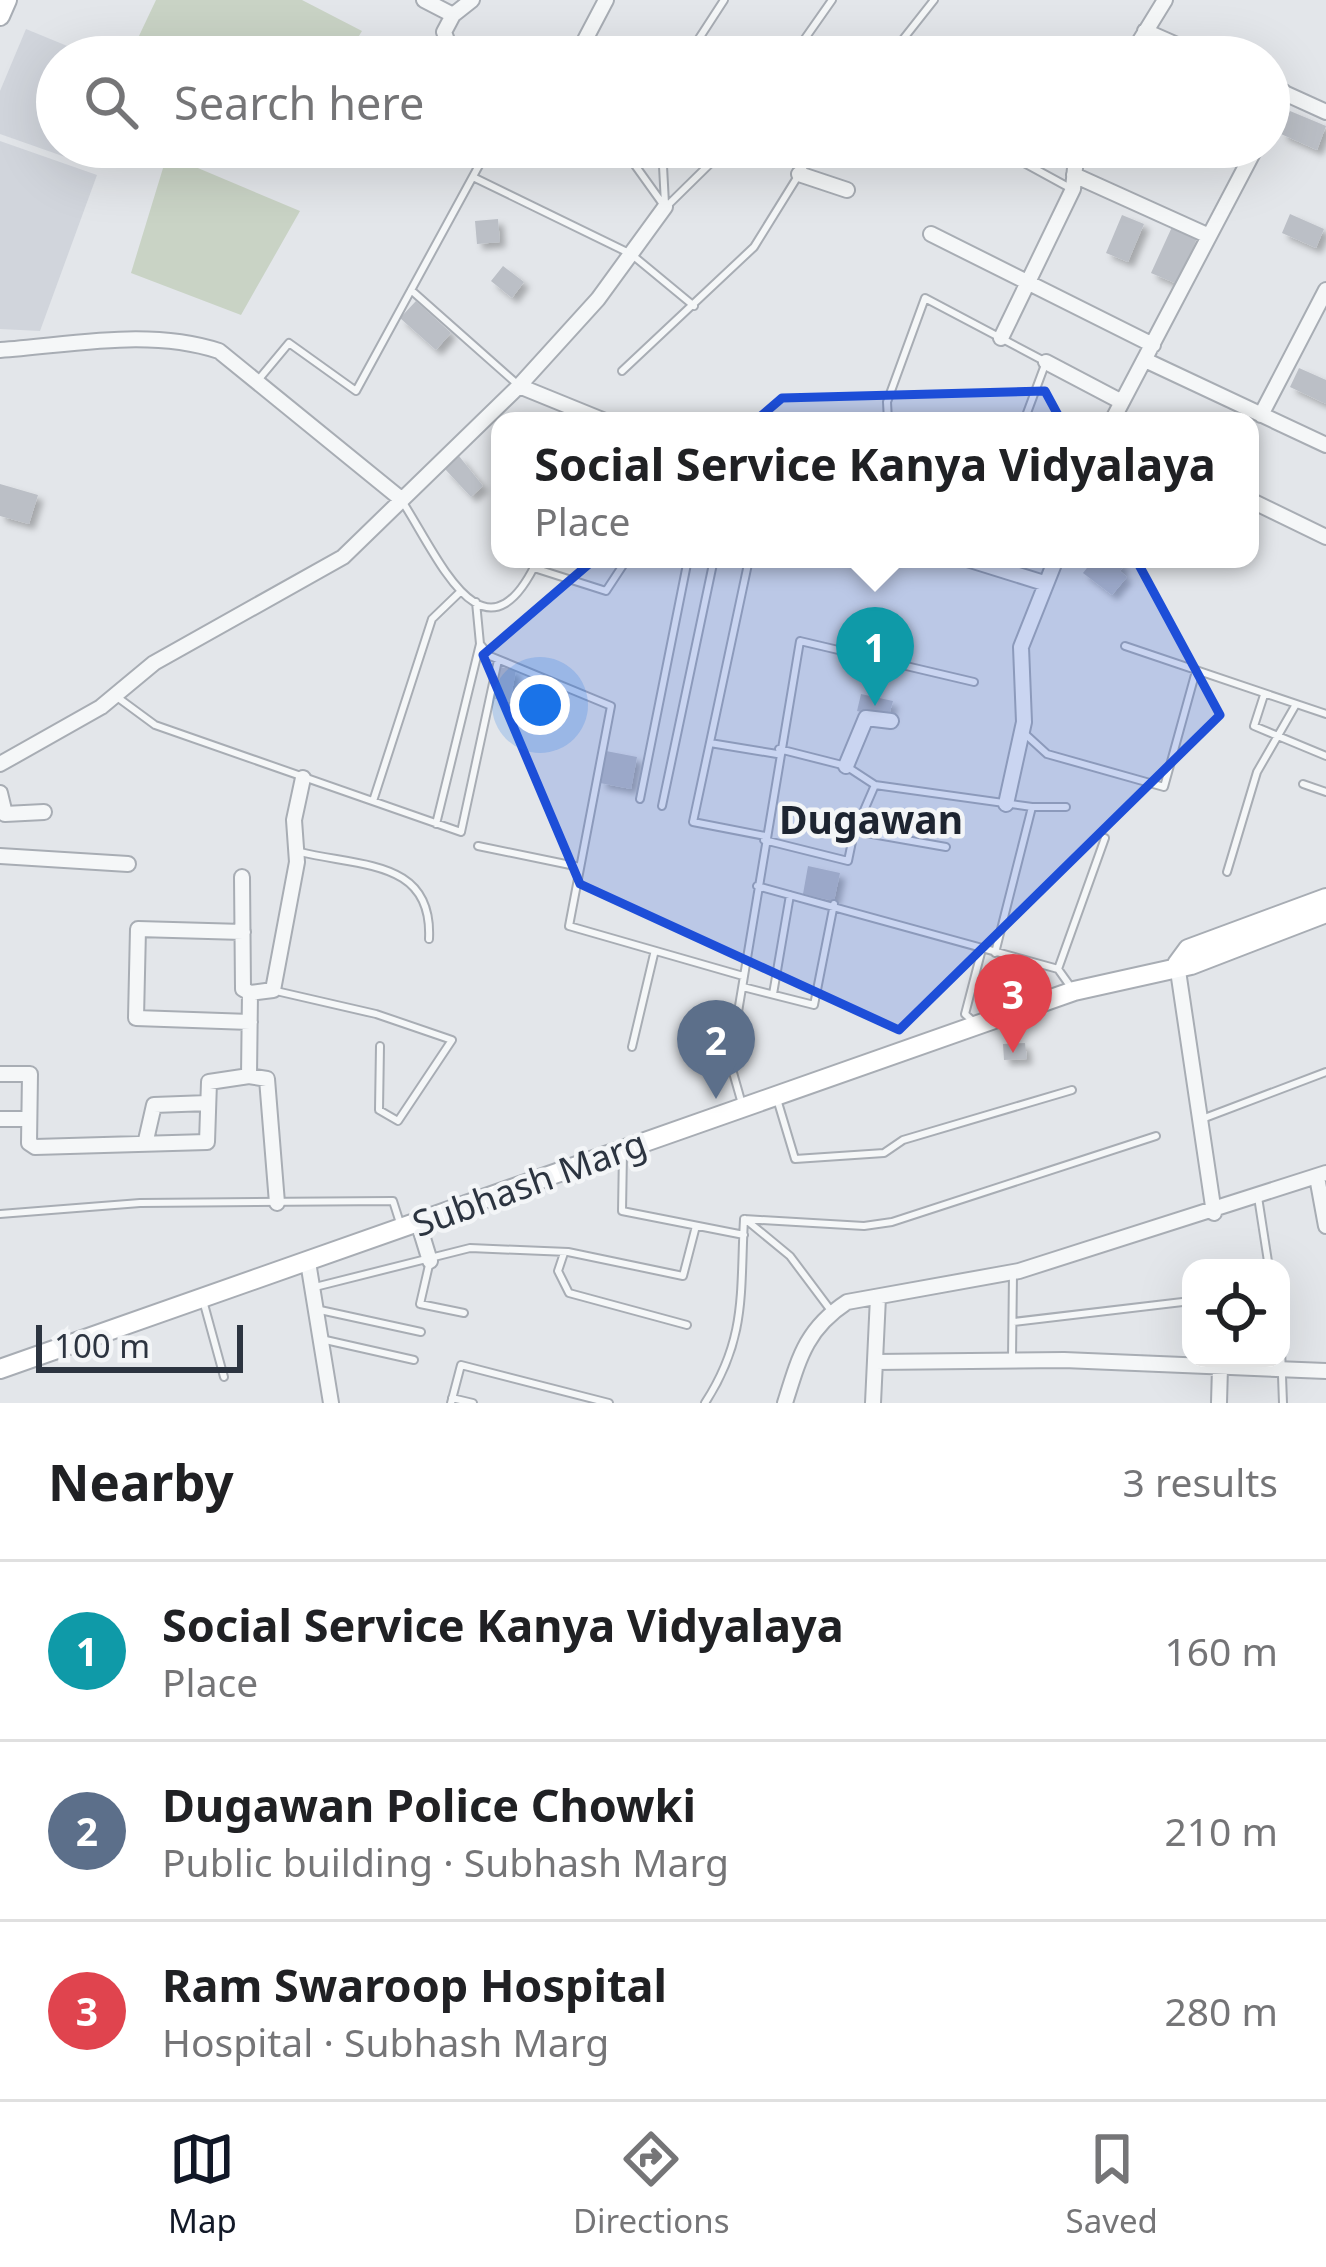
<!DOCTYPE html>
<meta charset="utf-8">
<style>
body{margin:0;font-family:"Noto Sans",sans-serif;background:#f6f6f6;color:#202124}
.controls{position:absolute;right:36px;bottom:36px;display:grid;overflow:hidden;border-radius:24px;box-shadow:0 12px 48px #0002}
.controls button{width:108px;height:108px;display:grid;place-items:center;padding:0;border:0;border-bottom:3px solid #e0e0e0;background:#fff;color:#202124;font:60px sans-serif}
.scale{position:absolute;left:36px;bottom:30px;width:207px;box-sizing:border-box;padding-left:12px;border:6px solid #2c3440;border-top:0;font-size:33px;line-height:42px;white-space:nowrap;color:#2c3440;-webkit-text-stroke:9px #f3f5f7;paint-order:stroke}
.you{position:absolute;left:540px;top:705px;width:42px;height:42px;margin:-30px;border:9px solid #fff;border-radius:50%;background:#1a73e8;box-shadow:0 0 0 18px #1a73e833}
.badge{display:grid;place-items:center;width:78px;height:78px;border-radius:50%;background:#111827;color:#fff;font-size:39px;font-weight:700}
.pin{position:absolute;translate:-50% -99px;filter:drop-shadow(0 3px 6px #0008)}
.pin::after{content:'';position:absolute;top:63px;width:42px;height:36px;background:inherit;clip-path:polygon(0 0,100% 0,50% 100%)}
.popup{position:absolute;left:491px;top:412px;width:768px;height:156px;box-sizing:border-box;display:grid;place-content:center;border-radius:24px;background:#fff;filter:drop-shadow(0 3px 9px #0005);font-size:39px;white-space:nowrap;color:#757577}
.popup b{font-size:45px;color:#202124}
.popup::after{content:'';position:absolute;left:50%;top:100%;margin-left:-24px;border:24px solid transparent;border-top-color:#fff}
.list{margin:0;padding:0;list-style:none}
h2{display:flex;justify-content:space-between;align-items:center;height:156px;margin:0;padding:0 48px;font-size:51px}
h2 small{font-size:39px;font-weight:400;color:#757577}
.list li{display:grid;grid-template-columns:78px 1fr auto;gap:36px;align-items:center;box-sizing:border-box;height:180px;padding:0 48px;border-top:3px solid #e0e0e0}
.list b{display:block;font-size:45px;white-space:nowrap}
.list p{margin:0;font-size:39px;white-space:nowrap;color:#757577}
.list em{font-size:39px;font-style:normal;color:#757577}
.icon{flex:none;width:66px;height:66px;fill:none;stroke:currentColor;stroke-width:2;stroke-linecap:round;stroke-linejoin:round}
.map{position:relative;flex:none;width:1326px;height:1403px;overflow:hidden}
.search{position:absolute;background:#fff;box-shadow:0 12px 48px #0002;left:36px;right:36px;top:36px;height:132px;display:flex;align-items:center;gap:30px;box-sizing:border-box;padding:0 42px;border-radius:66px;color:#757577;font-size:45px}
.sheet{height:696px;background:#fff}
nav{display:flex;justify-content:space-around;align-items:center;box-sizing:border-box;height:168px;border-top:3px solid #e0e0e0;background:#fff;font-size:33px;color:#757577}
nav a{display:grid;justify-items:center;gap:6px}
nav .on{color:#111827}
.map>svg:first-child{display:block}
.built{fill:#d1d5dc}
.green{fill:#c9d3c5}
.building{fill:#bbbfc6;filter:url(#shadow)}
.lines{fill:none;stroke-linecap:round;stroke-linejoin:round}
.lane-casing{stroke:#a8adb4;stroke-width:10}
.street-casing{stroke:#a8adb4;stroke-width:18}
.secondary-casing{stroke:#a8adb4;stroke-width:22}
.lane{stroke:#f5f7f8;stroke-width:6}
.street{stroke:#f5f7f8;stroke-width:14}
.secondary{stroke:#fff;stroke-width:18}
.marked{fill:#1d4ed8;fill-opacity:0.2;stroke:#1d4ed8;stroke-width:9;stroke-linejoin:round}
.labels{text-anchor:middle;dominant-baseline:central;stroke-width:9;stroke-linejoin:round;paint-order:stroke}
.street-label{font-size:36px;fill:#2c3440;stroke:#f3f5f7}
.neighbourhood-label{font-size:39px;font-weight:bold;fill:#1e2531;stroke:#f3f5f7}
</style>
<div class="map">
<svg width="1326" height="1403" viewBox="0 0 1326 1403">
<defs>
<filter id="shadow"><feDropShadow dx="5.5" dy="5.5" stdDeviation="3" flood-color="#0004"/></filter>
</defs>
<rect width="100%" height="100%" fill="#e3e6ea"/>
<path class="built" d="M26,29L94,57H57V147H75L71,159L0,134V91Z
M0,141L97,175L40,331L0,329Z"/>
<path class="green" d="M156,0H302L362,31L346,57H129Z
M167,155L300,211L241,315L131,273Z"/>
<path class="building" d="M1290,111L1326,126L1317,150L1281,134Z
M1290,214L1324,229L1316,248L1282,233Z
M1122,215L1144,224L1128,262L1106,253Z
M498,219L500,242L477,244L475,221Z
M1172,227L1197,238L1177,284L1151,273Z
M503,266L524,282L512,298L491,281Z
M416,301L451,333L436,350L400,318Z
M1299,368L1326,380V404L1290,387Z
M459,456L483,486L471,497L445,469Z
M0,484L38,495L29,524L0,516Z
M1094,559H1116L1124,566L1120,571L1127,577L1112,595L1083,573Z
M500,667L516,670L510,702L495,699Z
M861,694L893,701L888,719L857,711Z
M606,751L637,757L631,789L600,783Z
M808,866L840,873L834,901L803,894Z
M1025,1043L1027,1059L1004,1060L1003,1044Z"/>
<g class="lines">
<g class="lane-casing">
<path id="lane" d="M687,57L724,0
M792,57L832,0
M889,57L934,0
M622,147L665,207
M662,147L665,204
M995,147L1070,188
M473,177L631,254L694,306
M668,205L727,147
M411,290L516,383
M622,371L754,247L816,147
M259,379L289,343L356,391L489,147
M888,421L887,402L925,298L1046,362L1024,421
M402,501C439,558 485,673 538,559
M738,559L748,564L693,822L765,836
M534,568L606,591L627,559
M476,602L480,644L490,656L611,706L569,926L743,976
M1125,646L1326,714
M1264,695L1254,726L1326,756
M117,697L155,725L461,832L498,660
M1024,733L1047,754L1164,787L1196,671
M710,743L777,754
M779,749L846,766L875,785L1032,807H1066
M1303,784L1326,792
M875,785L855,831L946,847
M640,799L688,559
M373,801L432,619L460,592
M662,806L714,559
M436,824L480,644
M764,840L848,861L854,832
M478,846L580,867
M300,852C362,867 433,860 429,939
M1227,872L1257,772L1295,706
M757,886L1058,969L1073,990
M995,953L1032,807
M1058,969L1105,838
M743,987L814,1005L834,904
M276,991L376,1014L452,1040L398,1121L379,1110L380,1046
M773,994L790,895
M975,1023L965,1014L982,949
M632,1047L654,954
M777,1099L795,1159L884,1153L903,1140L1072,1090
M742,1104L732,1069L736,1024L800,641L974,682
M1202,1119L1326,1072
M623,1152L622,1211L744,1235
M1258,1197L1269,1268
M0,1214L140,1203L393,1201L400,1223
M744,1219L864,1226L892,1222L1156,1136
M745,1219L790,1256L832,1312
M564,1253L558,1271L569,1293L687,1325
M429,1265L420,1304L464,1313
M315,1287L470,1248L568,1252L683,1276L696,1226
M204,1304L224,1377
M320,1310L421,1332
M1013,1322L1191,1301
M321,1339L414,1360
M1281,1348L1283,1403
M1012,1357L1013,1274
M452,1398L473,1403
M451,1403L461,1365L609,1403
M705,1403C747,1338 740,1293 744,1219"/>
</g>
<g class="street-casing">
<path id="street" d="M424,0L453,15
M1145,31L1204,57
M453,57L444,32L453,15L472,0
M576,57L606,0
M1130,57L1165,0
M1269,86L1326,112
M1269,121L1284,92
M799,174L847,190
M1074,175L1209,236
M931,234L1153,345
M1001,338L1073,189L1077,147
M0,350C72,345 149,328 219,351L401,499
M1145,360L1326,445
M1046,362L1122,402
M519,386L605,421
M1261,415L1326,290
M1112,421L1256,147
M1250,500L1326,537
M967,559L1044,583
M0,764L101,707L154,663L343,557L519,386L598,299L665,207
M846,766L866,718L891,721
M0,793L5,814L44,812
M1006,804L1024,722L1021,647L1056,559
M0,856L128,864
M242,877L243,989L250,993
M243,932L138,929L136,1018L250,1022
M1177,964L1214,1213
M0,1074H30L29,1143L35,1147L207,1142L209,1082L249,1076
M0,1119H29
M146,1140L154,1105L208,1103
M1317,1177L1326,1226
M277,1203L267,1079L249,1076L250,993L273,990L297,862L294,820L303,778
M418,1222L430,1261
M308,1262L331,1403
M875,1362L1064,1360L1326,1371
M785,1403C799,1358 806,1329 847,1302L1019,1271L1326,1173
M873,1403L878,1297
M1219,1403L1220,1367"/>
</g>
<g class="secondary-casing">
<path id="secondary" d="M0,16L7,0
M1177,964L1188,949L1326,898
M0,1369L1074,991L1191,965L1326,913"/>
</g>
<use href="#lane" class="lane"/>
<use href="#street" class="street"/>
<use href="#secondary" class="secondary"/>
</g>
<path class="marked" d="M1045,391L1220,715L899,1030L580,884L483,655L782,398Z"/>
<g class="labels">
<g class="street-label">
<text transform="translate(529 1183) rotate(-20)">Subhash Marg</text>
</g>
<g class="neighbourhood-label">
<text x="871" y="818">Dugawan</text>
</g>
</g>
</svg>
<div class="controls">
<button><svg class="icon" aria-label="locate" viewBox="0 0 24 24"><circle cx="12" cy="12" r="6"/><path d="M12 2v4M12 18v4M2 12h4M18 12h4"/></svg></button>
</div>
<div class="scale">100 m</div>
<div class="you"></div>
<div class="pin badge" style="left:875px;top:706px;background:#0f9aa8">1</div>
<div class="popup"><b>Social Service Kanya Vidyalaya</b>Place</div>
<div class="pin badge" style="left:716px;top:1099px;background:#5c6f8a">2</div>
<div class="pin badge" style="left:1013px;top:1053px;background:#e0444e">3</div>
<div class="search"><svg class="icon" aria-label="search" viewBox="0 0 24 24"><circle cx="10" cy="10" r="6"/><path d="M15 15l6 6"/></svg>Search here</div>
</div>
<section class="sheet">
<h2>Nearby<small>3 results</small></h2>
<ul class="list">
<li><span class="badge" style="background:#0f9aa8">1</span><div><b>Social Service Kanya Vidyalaya</b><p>Place</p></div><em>160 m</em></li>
<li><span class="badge" style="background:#5c6f8a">2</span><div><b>Dugawan Police Chowki</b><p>Public building · Subhash Marg</p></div><em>210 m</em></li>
<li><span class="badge" style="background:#e0444e">3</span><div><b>Ram Swaroop Hospital</b><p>Hospital · Subhash Marg</p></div><em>280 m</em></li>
</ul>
</section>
<nav>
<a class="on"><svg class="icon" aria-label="map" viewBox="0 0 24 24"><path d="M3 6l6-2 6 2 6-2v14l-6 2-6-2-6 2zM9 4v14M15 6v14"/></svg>Map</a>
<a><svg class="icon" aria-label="directions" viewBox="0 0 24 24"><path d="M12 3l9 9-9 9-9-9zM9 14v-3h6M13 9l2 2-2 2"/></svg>Directions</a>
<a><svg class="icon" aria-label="saved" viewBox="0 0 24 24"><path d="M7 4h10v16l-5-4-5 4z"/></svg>Saved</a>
</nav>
